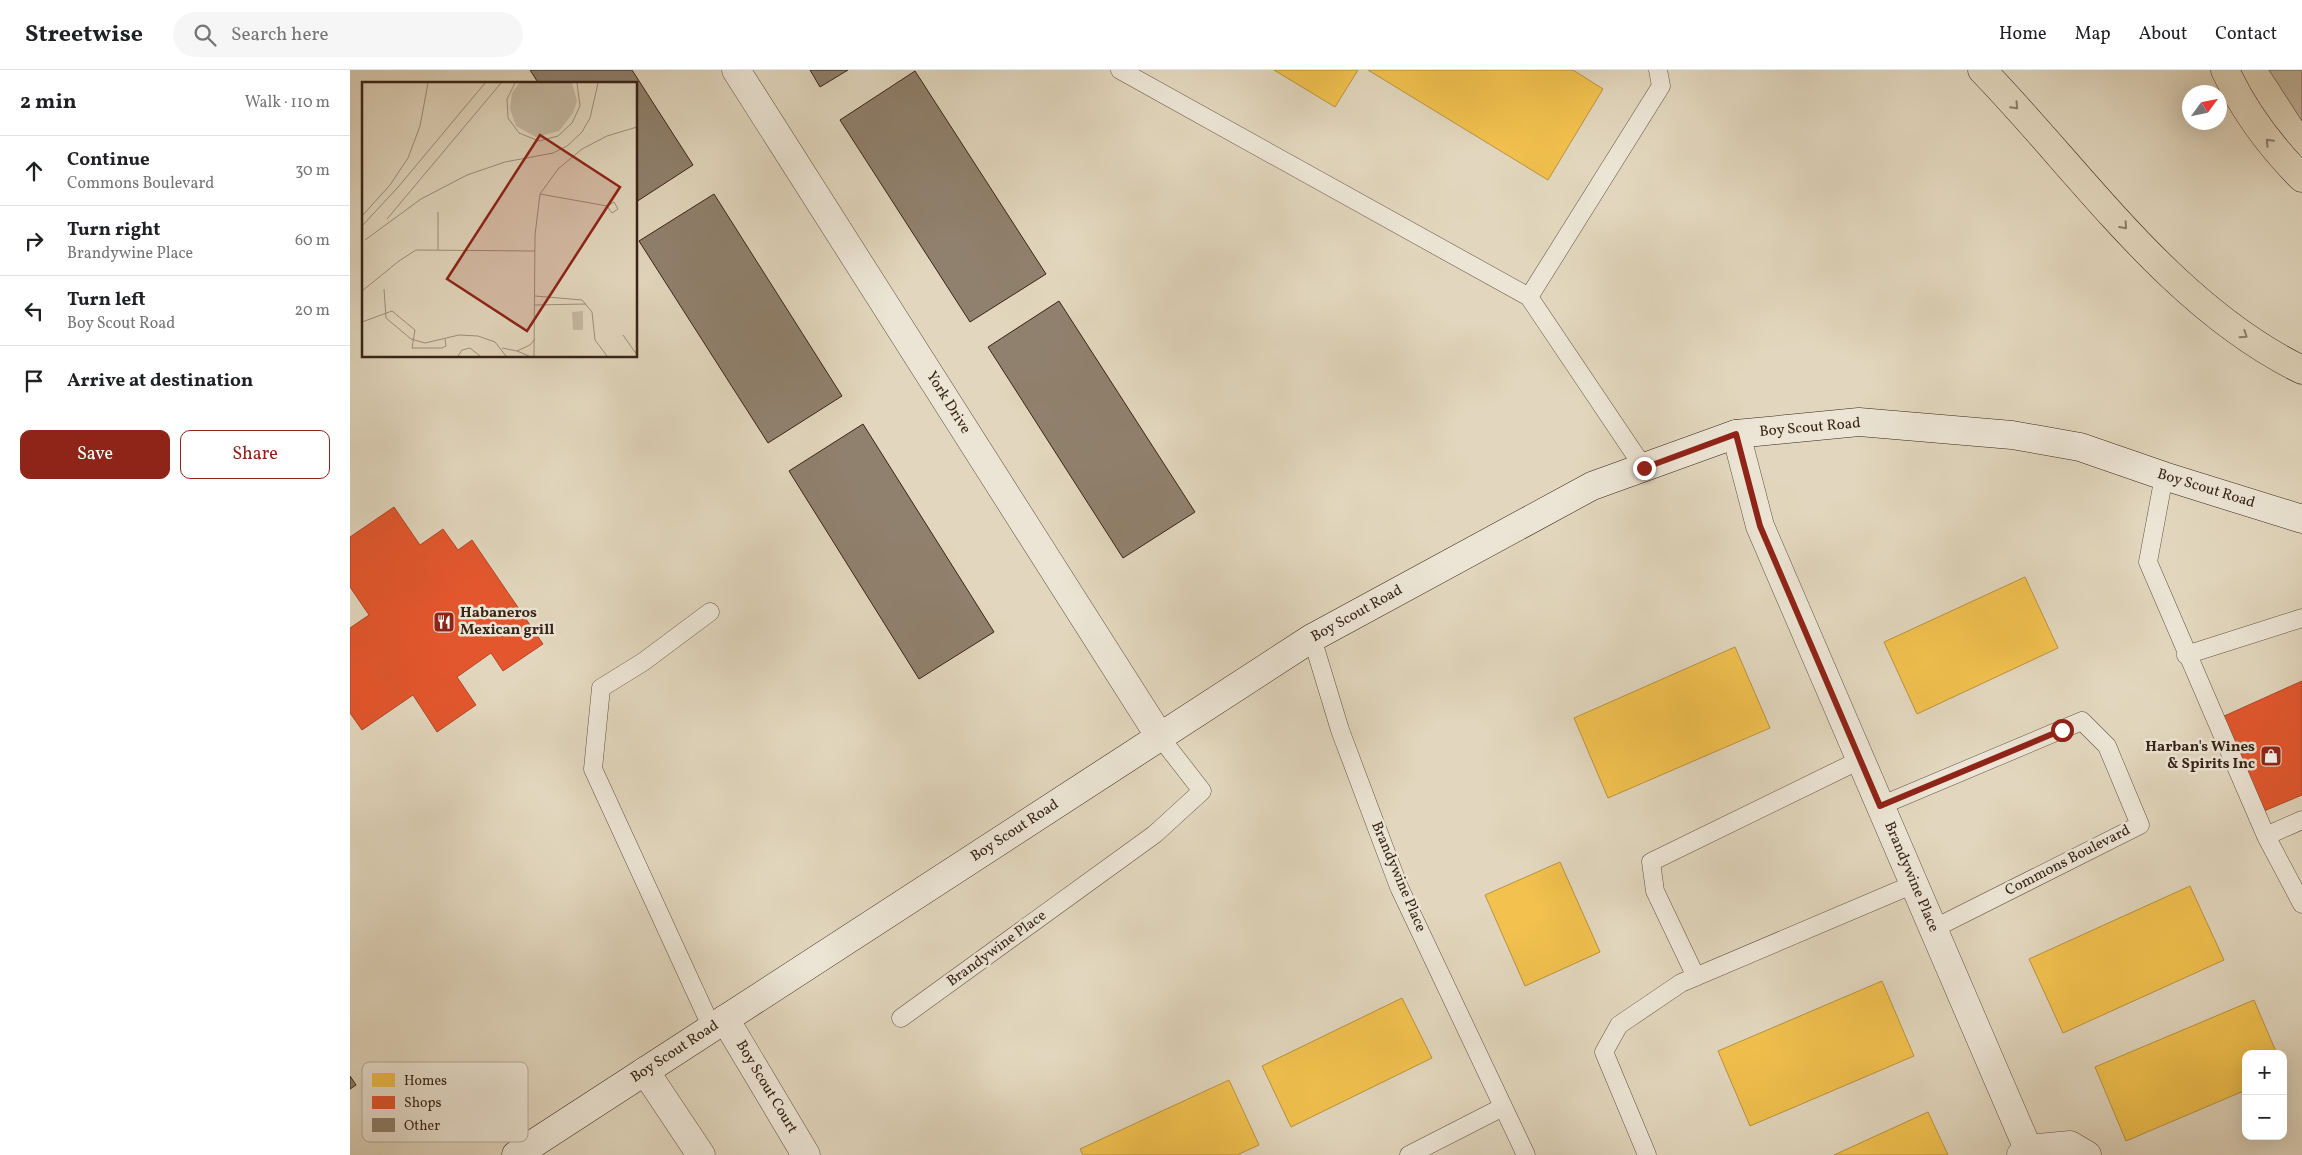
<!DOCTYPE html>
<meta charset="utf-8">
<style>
body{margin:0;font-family:Vollkorn,serif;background:#f6f6f6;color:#202124}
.controls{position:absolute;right:15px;bottom:15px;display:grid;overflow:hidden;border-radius:10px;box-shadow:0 5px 20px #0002}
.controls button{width:45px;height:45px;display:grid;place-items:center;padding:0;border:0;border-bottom:1px solid #e0e0e0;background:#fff;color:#202124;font:25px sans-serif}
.compass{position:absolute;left:1832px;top:15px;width:45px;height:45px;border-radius:50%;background:#fff;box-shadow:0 5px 20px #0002;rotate:57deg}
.stop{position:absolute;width:15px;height:15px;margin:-11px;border:4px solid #8f2418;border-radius:50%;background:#fff}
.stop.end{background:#8f2418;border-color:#fff;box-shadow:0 1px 5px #0008}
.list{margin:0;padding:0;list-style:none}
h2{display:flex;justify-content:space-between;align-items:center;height:65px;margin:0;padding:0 20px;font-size:21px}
h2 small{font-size:16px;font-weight:400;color:#757577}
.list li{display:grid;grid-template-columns:32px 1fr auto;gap:15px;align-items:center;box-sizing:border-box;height:70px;padding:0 20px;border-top:1px solid #e0e0e0}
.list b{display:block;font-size:19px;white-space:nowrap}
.list p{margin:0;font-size:16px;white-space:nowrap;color:#757577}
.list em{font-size:16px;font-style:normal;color:#757577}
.actions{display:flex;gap:10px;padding:15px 20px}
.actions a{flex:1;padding:11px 0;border:1px solid #8f2418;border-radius:10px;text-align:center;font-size:18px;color:#8f2418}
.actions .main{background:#8f2418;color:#fff}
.icon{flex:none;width:28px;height:28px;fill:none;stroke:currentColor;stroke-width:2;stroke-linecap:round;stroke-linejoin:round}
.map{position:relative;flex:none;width:1952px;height:1085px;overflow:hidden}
header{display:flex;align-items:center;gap:30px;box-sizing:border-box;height:70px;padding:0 25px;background:#fff;border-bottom:1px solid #e0e0e0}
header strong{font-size:24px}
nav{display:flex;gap:28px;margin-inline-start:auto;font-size:18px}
.search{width:350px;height:45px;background:#f6f6f6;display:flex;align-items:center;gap:12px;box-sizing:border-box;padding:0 18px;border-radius:28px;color:#757577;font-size:19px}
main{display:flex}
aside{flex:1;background:#fff}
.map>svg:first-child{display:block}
.green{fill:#c5b9a2;stroke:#7e6e5c}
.homes{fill:#f2c14e;stroke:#ba923e}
.shops{fill:#e4572e;stroke:#b04827}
.building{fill:#90816e;stroke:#372417}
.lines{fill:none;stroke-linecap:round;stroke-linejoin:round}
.lane-casing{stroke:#625141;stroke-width:19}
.street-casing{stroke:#625141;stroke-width:29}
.secondary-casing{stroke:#372417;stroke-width:29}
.highway-casing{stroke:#372417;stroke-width:29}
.lane{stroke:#ece5d5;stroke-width:18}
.street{stroke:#ece5d5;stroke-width:28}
.secondary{stroke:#ece5d5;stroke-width:28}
.highway{stroke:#e2d7be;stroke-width:28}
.oneway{stroke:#8c7e6a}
.route{stroke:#8f2418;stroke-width:6}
.labels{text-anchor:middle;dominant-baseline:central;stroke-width:5;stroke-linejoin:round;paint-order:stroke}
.street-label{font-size:15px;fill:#372417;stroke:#ece5d5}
.poi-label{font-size:15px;font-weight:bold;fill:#372417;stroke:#ece5d5;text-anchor:start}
.inset-road{fill:none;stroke:#9e8f7b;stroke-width:1}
.view{fill:#8f2418;fill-opacity:0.15;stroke:#8f2418;stroke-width:2.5}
.inset-edge{fill:none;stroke:#372417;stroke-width:2.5}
.key{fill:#ece5d5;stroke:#b6ab9c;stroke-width:1}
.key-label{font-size:14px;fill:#372417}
</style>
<header>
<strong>Streetwise</strong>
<div class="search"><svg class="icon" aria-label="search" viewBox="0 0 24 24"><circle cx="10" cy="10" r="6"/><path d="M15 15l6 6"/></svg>Search here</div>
<nav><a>Home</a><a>Map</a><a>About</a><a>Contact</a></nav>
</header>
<main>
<aside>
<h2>2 min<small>Walk · 110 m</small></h2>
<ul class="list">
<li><svg class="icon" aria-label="ahead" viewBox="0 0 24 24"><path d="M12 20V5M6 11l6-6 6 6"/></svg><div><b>Continue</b><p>Commons Boulevard</p></div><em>30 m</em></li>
<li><svg class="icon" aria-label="right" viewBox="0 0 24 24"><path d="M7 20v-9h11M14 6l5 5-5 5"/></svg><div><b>Turn right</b><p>Brandywine Place</p></div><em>60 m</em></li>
<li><svg class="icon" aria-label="left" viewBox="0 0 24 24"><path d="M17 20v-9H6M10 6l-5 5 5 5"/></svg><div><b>Turn left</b><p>Boy Scout Road</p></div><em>20 m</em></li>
<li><svg class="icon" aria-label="arrive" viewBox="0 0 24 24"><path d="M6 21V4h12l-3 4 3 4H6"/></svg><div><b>Arrive at destination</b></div></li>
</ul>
<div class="actions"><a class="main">Save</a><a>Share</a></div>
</aside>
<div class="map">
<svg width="1952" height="1085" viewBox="0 0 1952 1085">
<rect width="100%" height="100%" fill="#e2d7be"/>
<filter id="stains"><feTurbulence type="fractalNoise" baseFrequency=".004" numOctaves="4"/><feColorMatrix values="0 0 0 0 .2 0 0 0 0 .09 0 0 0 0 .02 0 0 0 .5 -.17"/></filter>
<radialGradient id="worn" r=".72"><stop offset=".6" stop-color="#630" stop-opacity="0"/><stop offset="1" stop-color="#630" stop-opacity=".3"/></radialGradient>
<path class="green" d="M1919,0H1952V51Z"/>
<path class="homes" d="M924,0H1008L985,37Z
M1018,0H1223L1253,19L1198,110Z
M1675,507L1708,578L1567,644L1534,572Z
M1385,577L1420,658L1258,728L1224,648Z
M1210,792L1250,882L1175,916L1135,825Z
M1840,816L1874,890L1713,963L1679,889Z
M1532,911L1564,986L1400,1056L1368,981Z
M1052,928L1082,988L941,1057L912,996Z
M1904,930L1927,984H1896V1020L1776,1071L1745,997Z
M879,1010L909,1075L887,1085H733L730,1079Z
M1578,1042L1598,1085H1484Z"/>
<path class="shops" d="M44,437L70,475L93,459L108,480L122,470L193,574L153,601L141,583L107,607L126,635L87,662L63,625L12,660L0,643V558L19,545L0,517V467Z
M1952,611V725L1914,741L1872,647Z"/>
<path class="building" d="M180,0H282L343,95L286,132V14H189Z
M460,0H498L470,17Z
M565,1L696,204L620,252L490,50Z
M364,124L492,326L418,373L289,171Z
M709,231L845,442L773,488L638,277Z
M513,354L644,562L569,609L439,401Z
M0,1006L6,1015L0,1019Z"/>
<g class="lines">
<g class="lane-casing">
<path id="lane" d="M770,0L1179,227L1294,398
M1179,227L1311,16L1308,0
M1814,406L1798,492L1916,766L1952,750
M360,542L293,592L251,618L243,699L362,958
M962,568L990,660L1049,817L1176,1085
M1836,585L1952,548
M1530,736L1732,651L1757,676L1790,755L1583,859
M1916,766L1952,834
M1346,907L1305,821L1301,792L1510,690
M551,948L805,764L852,721L810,667
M1059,1085L1153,1037
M1297,1085L1254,982L1269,955L1331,913L1564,814"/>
</g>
<g class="street-casing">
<path id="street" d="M386,0L810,667
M1386,364L1410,456L1678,1079
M375,949L456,1085
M295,1001L351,1085
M1671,1085L1678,1079L1720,1075L1737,1085"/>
</g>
<g class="secondary-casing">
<path id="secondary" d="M166,1085L962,568L1242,416L1386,364L1509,352L1662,365L1730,377L1814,406L1952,449"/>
</g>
<g class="highway-casing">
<path id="highway" d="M1632,0C1731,102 1821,236 1952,300
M1875,0C1894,41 1920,76 1952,108"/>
</g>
<use href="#lane" class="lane"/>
<use href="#street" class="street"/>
<use href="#secondary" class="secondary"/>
<use href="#highway" class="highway"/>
</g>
<defs><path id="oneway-chevron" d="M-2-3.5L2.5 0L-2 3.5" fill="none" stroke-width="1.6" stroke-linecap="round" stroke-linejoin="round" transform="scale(1.25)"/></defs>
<g class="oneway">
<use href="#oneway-chevron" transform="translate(1665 36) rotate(47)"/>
<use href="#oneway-chevron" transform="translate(1919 72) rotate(-133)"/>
<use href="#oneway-chevron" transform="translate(1774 156) rotate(48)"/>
<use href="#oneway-chevron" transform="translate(1894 265) rotate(34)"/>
</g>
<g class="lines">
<path class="route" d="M1294,398L1386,364L1410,456L1530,736L1712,660"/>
</g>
<defs>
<g id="restaurant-square" transform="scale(1.125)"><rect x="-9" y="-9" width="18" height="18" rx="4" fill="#8f2418" stroke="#ece5d5"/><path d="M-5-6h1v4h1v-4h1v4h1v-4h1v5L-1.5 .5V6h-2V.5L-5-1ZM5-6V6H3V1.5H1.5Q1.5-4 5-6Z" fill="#fff"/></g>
<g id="shop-square" transform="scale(1.125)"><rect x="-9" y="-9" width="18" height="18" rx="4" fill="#8f2418" stroke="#ece5d5"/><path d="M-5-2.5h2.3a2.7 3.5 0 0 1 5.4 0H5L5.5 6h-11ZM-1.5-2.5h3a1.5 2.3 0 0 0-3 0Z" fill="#fff"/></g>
</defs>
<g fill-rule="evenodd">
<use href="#restaurant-square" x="94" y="552"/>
<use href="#shop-square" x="1921" y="686"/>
</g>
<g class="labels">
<g class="street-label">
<text transform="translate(598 333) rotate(58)">York Drive</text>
<text transform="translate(1460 358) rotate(-5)">Boy Scout Road</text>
<text transform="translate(1856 419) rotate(17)">Boy Scout Road</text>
<text transform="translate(1007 544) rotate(-29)">Boy Scout Road</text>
<text transform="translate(665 761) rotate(-33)">Boy Scout Road</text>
<text transform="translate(1718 791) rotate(-27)">Commons Boulevard</text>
<text transform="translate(1048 807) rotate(67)">Brandywine Place</text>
<text transform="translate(1561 807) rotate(67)">Brandywine Place</text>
<text transform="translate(647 879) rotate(-36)">Brandywine Place</text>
<text transform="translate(325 982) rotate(-33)">Boy Scout Road</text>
<text transform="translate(416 1017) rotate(59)">Boy Scout Court</text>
</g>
<g class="poi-label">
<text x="110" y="543">Habaneros<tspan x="110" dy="17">Mexican grill</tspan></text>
<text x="1905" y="677" text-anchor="end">Harban's Wines<tspan x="1905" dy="17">&amp; Spirits Inc</tspan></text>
</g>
</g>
<g transform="translate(12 12)">
<rect width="275" height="275" fill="#e2d7be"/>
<path d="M157,1H210L215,19L211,31L197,49L174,55L154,44L148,27L150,11ZM221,229V248H211L210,230Z" fill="#c5b9a2"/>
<path class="inset-road" d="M153,1L145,17L146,36L157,51L177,59L196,54L210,41L218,24L215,1M178,112L245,124L250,131L256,127L252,120L245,124M76,130V168M0,134L28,103L46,76L58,44L66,1M25,137L139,1M0,144L37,104L123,1M3,158L59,117L105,93L143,80L191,71L205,64L220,50L228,36L236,1M22,207L24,236L49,257L63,261L97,253L116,254L133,260L144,274M0,209L37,179L54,168L173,169M173,214L220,218L230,230L233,258L245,274M173,223L224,222M0,240L30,229L53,248L50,266H80L84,264L83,257M261,253L275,273M140,266L155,269M96,274L100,268L108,266L118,274M167,274L155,269L168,263L173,257M172,274L173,153L178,112L196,87L220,67L245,54L275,45"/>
<path class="view" d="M178,53L258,105L165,249L85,197Z"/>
<rect width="275" height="275" class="inset-edge"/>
</g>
<rect x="12" y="992" width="166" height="80" rx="8" class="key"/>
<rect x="22" y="1003" width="23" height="14" fill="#f2c14e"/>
<rect x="22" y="1026" width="23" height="13" fill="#e4572e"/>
<rect x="22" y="1048" width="23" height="14" fill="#90816e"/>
<g class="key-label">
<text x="54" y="1015">Homes</text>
<text x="54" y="1037">Shops</text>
<text x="54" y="1060">Other</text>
</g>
<rect width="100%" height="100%" filter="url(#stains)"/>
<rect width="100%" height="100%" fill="url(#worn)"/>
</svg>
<div class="controls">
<button>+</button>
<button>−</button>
</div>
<svg class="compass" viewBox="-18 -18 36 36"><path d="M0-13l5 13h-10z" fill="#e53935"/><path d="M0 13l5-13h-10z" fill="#757577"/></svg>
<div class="stop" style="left:1712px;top:660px"></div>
<div class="stop end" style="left:1294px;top:398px"></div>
</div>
</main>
